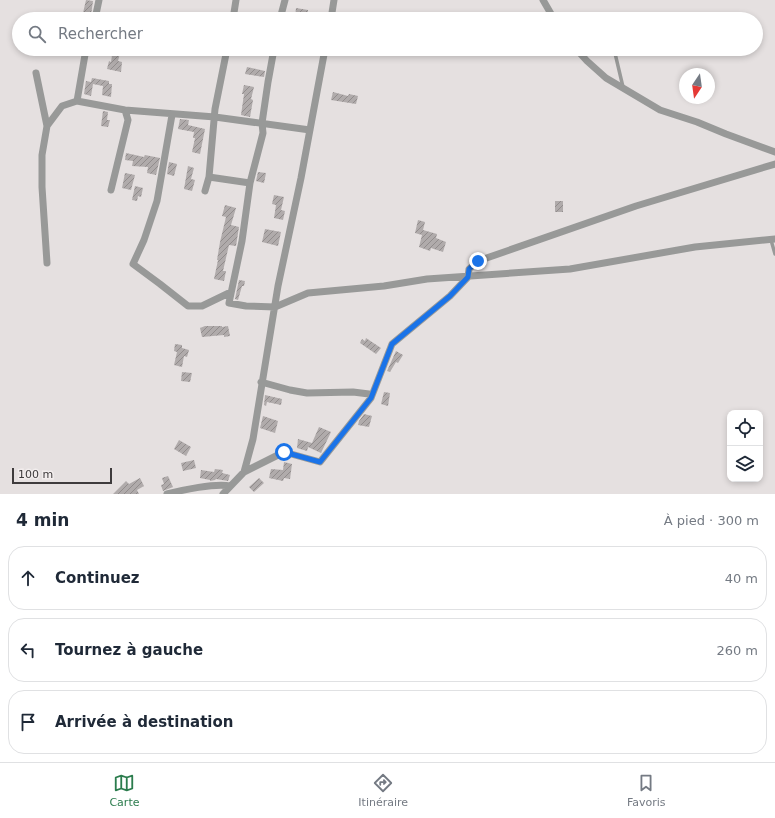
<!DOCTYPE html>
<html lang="fr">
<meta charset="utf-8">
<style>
body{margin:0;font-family:"DejaVu Sans",sans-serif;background:#f2f2f3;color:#1f2937}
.controls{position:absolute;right:12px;bottom:12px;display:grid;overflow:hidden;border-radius:8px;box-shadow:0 2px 6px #0003}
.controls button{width:36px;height:36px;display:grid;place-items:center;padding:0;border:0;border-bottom:1px solid #e0e1e3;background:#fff;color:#1f2937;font:20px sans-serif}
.compass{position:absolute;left:679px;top:68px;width:36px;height:36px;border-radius:50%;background:#fff;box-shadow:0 2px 6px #0003;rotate:193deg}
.scale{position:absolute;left:12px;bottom:10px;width:100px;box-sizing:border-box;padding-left:4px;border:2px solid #3e3b3c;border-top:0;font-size:11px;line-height:14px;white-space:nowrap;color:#3e3b3c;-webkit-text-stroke:3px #f2eded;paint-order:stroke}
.stop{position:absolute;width:12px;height:12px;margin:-9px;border:3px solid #1a73e8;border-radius:50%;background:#fff}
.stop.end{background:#1a73e8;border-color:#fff;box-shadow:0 1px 4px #0008}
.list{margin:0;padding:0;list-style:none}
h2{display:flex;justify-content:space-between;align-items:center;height:52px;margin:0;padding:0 16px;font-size:17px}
h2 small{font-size:13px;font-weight:400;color:#747a83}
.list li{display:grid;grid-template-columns:26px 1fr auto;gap:12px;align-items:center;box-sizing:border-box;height:64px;margin:0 8px 8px;padding:0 8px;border:1px solid #e0e1e3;border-radius:16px}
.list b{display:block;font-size:15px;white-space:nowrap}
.list em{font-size:13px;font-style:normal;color:#747a83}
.icon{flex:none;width:22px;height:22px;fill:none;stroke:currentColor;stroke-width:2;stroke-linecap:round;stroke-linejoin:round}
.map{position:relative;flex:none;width:775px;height:494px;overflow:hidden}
.search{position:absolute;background:#fff;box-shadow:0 2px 6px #0003;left:12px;right:12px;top:12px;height:44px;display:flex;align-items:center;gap:10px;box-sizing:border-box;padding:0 14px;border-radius:22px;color:#747a83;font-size:15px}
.sheet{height:268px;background:#fff}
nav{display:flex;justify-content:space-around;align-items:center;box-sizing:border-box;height:56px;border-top:1px solid #e0e1e3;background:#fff;font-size:11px;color:#747a83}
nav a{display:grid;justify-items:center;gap:2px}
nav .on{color:#2b7c4d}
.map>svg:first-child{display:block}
.building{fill:url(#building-hatch)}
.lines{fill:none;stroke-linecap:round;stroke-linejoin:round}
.service{stroke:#989998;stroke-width:3.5}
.minor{stroke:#989998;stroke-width:7}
.route{stroke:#1a73e8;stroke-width:5}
</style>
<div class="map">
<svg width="775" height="494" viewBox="0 0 775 494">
<defs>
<pattern id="building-hatch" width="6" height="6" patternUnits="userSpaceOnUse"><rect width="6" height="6" fill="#b0abab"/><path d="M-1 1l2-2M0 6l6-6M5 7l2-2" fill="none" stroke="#918c8c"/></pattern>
</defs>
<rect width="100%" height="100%" fill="#e5e0e0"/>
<path class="building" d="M86,0L93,1L91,15L83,13Z
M296,8L308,10L307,19L295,18Z
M113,49H121L118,61L122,62L121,72L107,69L109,61L111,62Z
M247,67L265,71L264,77L245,74Z
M92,78L109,81V84H112L111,97L102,95L103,86L93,84L91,96L84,94L86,81L91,82Z
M244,85L254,87L251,99L253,100L250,117L241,115L244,94H242Z
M333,92L348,96L349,94L358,96L356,104L331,100Z
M103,111L108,112L107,120H110L108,127L101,126Z
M180,119L189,120L188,125L205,129L200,154L192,152L195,138H193L194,132L178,129Z
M126,153L144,157L145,155L160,158L156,175L147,173L148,167L132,166L133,161L125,160Z
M169,162L177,164L174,176L167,174Z
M188,166L194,168L191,179L195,180L192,191L184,189Z
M258,172L266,173L264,183L256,181Z
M125,173L135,175L131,190L122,188Z
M135,186L143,188L141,197L138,196L137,201L132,200Z
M274,195L284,197L281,210L285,211L283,220L274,218L276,205L272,204Z
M555,201H563V212H555Z
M225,205L236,208L231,225L239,227L236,246L229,245L223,271H226L224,281L214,279L218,260H217L220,242L226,217L222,216Z
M418,220L425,222L423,230L437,234L436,238L446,242L443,252L431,248L430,251L419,247L422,235L415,233Z
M265,229L281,232L278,246L262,242Z
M239,280L245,281L244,286H242L238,300L235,299Z
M205,326H222V327L228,326L230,336L224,337V335L202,337L200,328Z
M366,338L381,348L376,354L360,343L362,339L365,341Z
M175,344L182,345V348L189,350L187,357L184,356L182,367L174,365L177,352L174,351Z
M396,351L403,355L398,363L396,362L390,372L387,371Z
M182,372L192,373L190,382L181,381Z
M384,392L390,393L388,406L381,404Z
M265,395L282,399L281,405L267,402L266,406L264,405Z
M364,414L372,416L369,427L358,425L359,421Z
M263,416L278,421L275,433L260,428Z
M319,427L331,432L321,453L308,447L307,451L297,448L298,439L312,443Z
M179,440L191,447L186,456L174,449Z
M194,460L196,468L183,471L181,463Z
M284,462L292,464L290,479L284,478L283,481L269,478L271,469L283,470Z
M215,469L223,470L222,473L230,475L228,481L216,479L215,480L210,481V480L200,478L201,470L214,472Z
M168,476L173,487L163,491L161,485L164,484L162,478Z
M140,478L144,486L137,490L139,494H113L126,481L129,484Z
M259,478L264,483L254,492L249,487Z"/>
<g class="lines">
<path class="service" d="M614,49L623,87
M771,240L775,254"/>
<path class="minor" d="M543,0L554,19
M95,19L99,0
M233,19L236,0
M280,19L285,0
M331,19L334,0
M576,49L587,61L606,78L660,110L697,122L726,134L775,152
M36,73L47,126L42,155V187L47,263
M77,101L86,49
M172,115L157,201L144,240L133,264L160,284L188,306H202L231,292
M47,126L62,106L77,101L125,110L215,117L310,130
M209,177L250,183L242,241L229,303L246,306L275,307L308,293L384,286L427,279L570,269L695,247L775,239
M250,183L263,133L262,123L268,82L274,49
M111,190L128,120L125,110
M205,191L209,177L215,109L227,49
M261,382L290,390L307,393L353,392L369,394L371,398
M244,472L253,439L278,286L301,178L325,49
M167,494C182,490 215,483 230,486
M223,494L244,472L284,452L320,462L371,398L392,344L450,296L468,277L469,269L478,261L636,206L775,164"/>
</g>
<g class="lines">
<path class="route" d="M284,452L320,462L371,398L392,344L450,296L468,277L469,269L478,261"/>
</g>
</svg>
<div class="controls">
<button><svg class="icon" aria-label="locate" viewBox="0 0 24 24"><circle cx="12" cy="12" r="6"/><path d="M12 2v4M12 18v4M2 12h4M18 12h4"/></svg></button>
<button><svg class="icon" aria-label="layers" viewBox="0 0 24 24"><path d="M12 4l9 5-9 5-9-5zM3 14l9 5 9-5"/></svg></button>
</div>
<svg class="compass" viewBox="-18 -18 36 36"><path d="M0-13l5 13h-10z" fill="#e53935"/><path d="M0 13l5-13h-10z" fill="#747a83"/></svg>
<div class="scale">100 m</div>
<div class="stop" style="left:284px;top:452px"></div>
<div class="stop end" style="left:478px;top:261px"></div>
<div class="search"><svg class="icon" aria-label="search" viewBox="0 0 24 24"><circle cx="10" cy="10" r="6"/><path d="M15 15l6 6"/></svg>Rechercher</div>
</div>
<section class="sheet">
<h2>4 min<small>À pied · 300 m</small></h2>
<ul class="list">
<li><svg class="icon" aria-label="ahead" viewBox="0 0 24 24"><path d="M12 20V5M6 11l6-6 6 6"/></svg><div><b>Continuez</b></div><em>40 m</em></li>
<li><svg class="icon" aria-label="left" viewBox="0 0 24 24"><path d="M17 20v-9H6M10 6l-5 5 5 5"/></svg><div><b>Tournez à gauche</b></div><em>260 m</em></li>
<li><svg class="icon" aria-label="arrive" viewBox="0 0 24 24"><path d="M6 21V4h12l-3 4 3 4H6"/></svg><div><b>Arrivée à destination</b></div></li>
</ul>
</section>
<nav>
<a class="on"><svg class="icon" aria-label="map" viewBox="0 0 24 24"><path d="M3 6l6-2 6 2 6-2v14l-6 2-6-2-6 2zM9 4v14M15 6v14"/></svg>Carte</a>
<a><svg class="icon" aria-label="directions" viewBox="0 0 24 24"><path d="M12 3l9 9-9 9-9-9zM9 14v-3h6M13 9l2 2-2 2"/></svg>Itinéraire</a>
<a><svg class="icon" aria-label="saved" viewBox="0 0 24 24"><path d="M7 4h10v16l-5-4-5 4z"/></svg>Favoris</a>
</nav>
